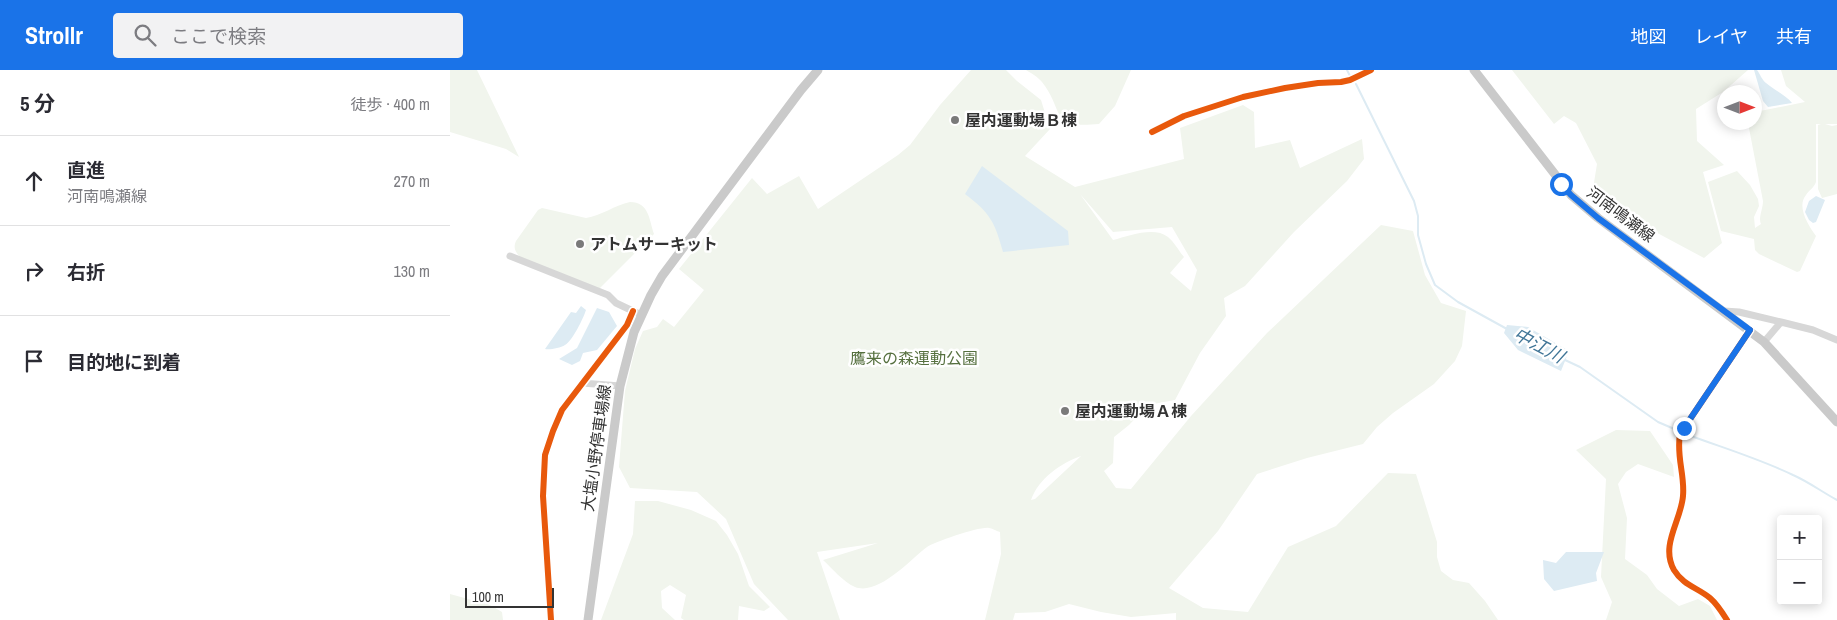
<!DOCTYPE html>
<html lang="ja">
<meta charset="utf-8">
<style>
body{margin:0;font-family:"Archivo Narrow","Noto Sans JP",sans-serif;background:#f2f2f3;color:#2b2b33}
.controls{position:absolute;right:15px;bottom:15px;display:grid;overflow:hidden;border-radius:5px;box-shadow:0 2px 12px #0003}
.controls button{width:45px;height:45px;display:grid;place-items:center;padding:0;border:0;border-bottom:1px solid #e1e1e2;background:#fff;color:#2b2b33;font:25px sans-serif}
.compass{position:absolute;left:1267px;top:15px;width:45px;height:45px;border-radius:50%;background:#fff;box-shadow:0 2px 12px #0003;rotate:90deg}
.scale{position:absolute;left:15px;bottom:12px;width:89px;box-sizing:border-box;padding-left:5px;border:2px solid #333;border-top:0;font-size:14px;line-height:18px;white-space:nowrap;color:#333;-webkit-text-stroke:4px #fff;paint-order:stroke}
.stop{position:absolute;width:15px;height:15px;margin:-11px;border:4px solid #1a73e8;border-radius:50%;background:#fff}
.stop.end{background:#1a73e8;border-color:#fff;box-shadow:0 1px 5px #0008}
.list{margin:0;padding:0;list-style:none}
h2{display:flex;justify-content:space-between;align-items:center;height:65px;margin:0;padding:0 20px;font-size:21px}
h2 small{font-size:16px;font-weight:400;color:#7c7c81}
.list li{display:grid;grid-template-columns:32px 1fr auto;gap:15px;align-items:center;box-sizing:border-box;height:90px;padding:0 20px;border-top:1px solid #e1e1e2}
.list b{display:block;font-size:19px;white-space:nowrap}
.list p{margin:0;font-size:16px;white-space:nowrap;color:#7c7c81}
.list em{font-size:16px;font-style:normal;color:#7c7c81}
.icon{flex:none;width:28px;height:28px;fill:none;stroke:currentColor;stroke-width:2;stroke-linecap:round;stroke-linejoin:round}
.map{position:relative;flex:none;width:1387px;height:550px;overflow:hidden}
header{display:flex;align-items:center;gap:30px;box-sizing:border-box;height:70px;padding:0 25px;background:#1a73e8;color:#fff}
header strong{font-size:24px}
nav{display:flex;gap:28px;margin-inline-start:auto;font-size:18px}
.search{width:350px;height:45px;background:#f2f2f3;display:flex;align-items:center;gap:12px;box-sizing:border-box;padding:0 18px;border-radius:5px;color:#7c7c81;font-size:19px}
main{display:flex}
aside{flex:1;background:#fff}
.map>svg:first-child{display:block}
.green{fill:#f1f5ed;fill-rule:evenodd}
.water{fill:#ddebf3}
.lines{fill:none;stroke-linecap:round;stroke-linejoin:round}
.stream{stroke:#ddebf3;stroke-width:2}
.minor{stroke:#d7d7d7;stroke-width:7}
.major{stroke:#cacaca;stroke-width:9}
.cycleway-casing{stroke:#fff;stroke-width:9}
.cycleway{stroke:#e8590c;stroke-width:6}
.route{stroke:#1a73e8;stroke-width:6}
.poi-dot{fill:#7a7a7a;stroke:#fff;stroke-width:2}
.labels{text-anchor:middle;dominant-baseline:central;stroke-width:5;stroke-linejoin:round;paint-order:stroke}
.poi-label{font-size:16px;font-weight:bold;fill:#333;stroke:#fff;text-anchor:start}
.street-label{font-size:16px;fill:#333;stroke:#fff}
.park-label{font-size:16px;fill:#56703f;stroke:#fff}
.water-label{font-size:18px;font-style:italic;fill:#3f7597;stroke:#fff}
</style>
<header>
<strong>Strollr</strong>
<div class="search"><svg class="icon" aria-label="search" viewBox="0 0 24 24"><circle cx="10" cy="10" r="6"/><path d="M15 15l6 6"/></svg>ここで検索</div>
<nav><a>地図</a><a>レイヤ</a><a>共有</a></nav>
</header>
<main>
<aside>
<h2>5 分<small>徒歩 · 400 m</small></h2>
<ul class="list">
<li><svg class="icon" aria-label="ahead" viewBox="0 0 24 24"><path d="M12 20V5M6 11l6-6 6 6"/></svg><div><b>直進</b><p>河南鳴瀬線</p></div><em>270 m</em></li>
<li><svg class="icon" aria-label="right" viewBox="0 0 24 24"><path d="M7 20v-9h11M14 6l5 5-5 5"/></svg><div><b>右折</b></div><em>130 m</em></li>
<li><svg class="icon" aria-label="arrive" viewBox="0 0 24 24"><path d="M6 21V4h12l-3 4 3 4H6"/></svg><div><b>目的地に到着</b></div></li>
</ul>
</aside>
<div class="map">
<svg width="1387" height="550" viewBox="0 0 1387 550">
<rect width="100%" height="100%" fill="#fff"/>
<path class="green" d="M0,0H27L69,87L56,79L0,62Z
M521,0H556L567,11L591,30L600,59L575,86L625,117L734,89L730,58L793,35L804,42L805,78L840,70L850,98L912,69L914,89L897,111L844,162L795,216L774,228L776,246L750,283L725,330L698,335L679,355L664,367L663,393L654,401L666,418L681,419L741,346L817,263L931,155L963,161L975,205L991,233L1016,241L1012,276L1005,291L984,314L943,343L927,357L913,374L857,388L807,404L768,461L719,518L753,538L798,542L838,477L886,456L938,403L966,404L987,472V487L991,501L1003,510L1019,513L1035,531L1048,550H726V543L681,547L651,542L619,534L595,542L565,543L563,550H535L551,484L550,462C546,461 542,458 539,458C531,456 484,472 477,477C460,490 428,526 405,517C393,512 382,498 373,490L428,473L367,482L390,550H338L304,514L276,449L247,422L180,418L169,397L175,321L185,279L193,261L207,257L213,249L224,257L254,220L229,199L302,108L317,124L349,106L368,139L448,85L460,75L490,35ZM630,124L663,162L722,157L747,200L741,221L720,203L734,187C729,181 724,172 718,167C704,156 679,166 663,170ZM631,386L585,429L581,430C589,408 611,393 631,386Z
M576,0H681L665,36L649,54C598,59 615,41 592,12C588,7 581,3 576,0Z
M1062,0H1298L1273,22L1246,39L1247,71L1274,95L1253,102L1272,173L1254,188L1198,158L1192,168L1141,131L1147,94L1126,53L1114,46L1104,54Z
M1331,0H1387V54H1375L1382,56L1387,55V124L1372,128L1368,119V55L1371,54H1366V112C1364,118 1359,120 1356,125C1346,137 1359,156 1366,166L1350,201L1347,202L1309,184L1305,180L1304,169L1271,161L1258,112L1287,101L1300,115L1308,129L1309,136L1304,147L1305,158L1311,154C1308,148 1313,139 1313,131L1298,53L1304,52L1305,42L1355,32L1336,16Z
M180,132C199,132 199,149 204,164L149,219L71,188C65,182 63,178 66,171L88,140L92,138L136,148C151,146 165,135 180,132Z
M1166,360L1200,361L1223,395L1224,407L1188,394L1176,402L1168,414L1177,448L1175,489L1197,505L1207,519L1229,536L1248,529L1260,536L1267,550H1156L1162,532L1151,507L1156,409L1126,380Z
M185,431H208L241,440L266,451L277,465L288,484L299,516L320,537L314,541L289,536L288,550H234L231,548L236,525L220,515L211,521L212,538L225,550H151L183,464Z
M0,524L40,535L52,542L53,550H0Z"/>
<path class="water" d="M1304,0H1307C1310,4 1312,10 1316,13C1324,20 1336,25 1342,33L1318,37L1313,31Z
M532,96L618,161L619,175L553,182C545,152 540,143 515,124Z
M1366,126L1375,130L1366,152L1363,153L1359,150L1355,142L1359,131Z
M131,236L136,240C133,249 123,270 115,275C110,278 100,280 95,279L121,242L126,243Z
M147,238L159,242L167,256L147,280L133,283L130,291L122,295L109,289L127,278Z
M1057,255L1078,257L1119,281L1111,301L1068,280L1054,263Z
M1116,482H1154L1146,503L1147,511L1104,521L1094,509L1093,490L1106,493Z"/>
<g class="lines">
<path class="stream" d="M897,0L900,6
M906,14L964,131L968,146V165L976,194L985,215L1008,232L1057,259
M1115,290L1130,297L1208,352L1229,361
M1233,363C1270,377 1308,388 1343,405C1359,412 1372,422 1387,430"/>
<path class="minor" d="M702,62L734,46L793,27L835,18L868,13L891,12L900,10L921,0
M60,186L158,225L166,233L187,243
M1274,241L1289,242L1331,252
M1314,272L1331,252L1363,260L1387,270
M132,313L170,316
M101,550L93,426L95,385L103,361L112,340L177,255L183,241
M1277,550C1272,542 1267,534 1260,528C1248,518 1233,515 1224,500C1210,475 1231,451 1233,426C1235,404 1226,387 1230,364L1300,260"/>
<path class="major" d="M1024,0L1121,125L1148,148L1314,272L1387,352
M138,550L170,316L184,262L201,225L212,206L351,20L368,0"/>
<g class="cycleway-casing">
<path id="cycleway" d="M702,62L734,46L793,27L835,18L868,13L891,12L900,10L921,0
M101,550L93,426L95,385L103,361L112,340L177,255L183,241
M1277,550C1272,542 1267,534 1260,528C1248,518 1233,515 1224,500C1210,475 1231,451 1233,426C1235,404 1226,387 1230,364L1300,260"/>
</g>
<use href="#cycleway" class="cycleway"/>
</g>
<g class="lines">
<path class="route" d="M1111,114L1121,125L1148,148L1300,260L1234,358"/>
</g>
<g class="poi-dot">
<circle cx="505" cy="50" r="5"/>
<circle cx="130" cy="174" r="5"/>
<circle cx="615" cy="341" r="5"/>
</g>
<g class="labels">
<g class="poi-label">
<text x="515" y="50">屋内運動場Ｂ棟</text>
<text x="140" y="174">アトムサーキット</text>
<text x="625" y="341">屋内運動場Ａ棟</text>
</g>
<g class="street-label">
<text transform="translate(1171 144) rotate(37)">河南鳴瀬線</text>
<text transform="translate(146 378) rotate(-82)">大塩小野停車場線</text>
</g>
<g class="park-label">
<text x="464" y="288">鷹来の森運動公園</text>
</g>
<g class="water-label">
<text transform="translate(1089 275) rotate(28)">中江川</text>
</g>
</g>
</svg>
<div class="controls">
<button>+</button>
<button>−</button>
</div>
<svg class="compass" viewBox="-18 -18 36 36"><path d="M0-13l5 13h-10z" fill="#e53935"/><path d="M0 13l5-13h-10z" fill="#7c7c81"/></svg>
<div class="scale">100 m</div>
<div class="stop" style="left:1111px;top:114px"></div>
<div class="stop end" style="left:1234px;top:358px"></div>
</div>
</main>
